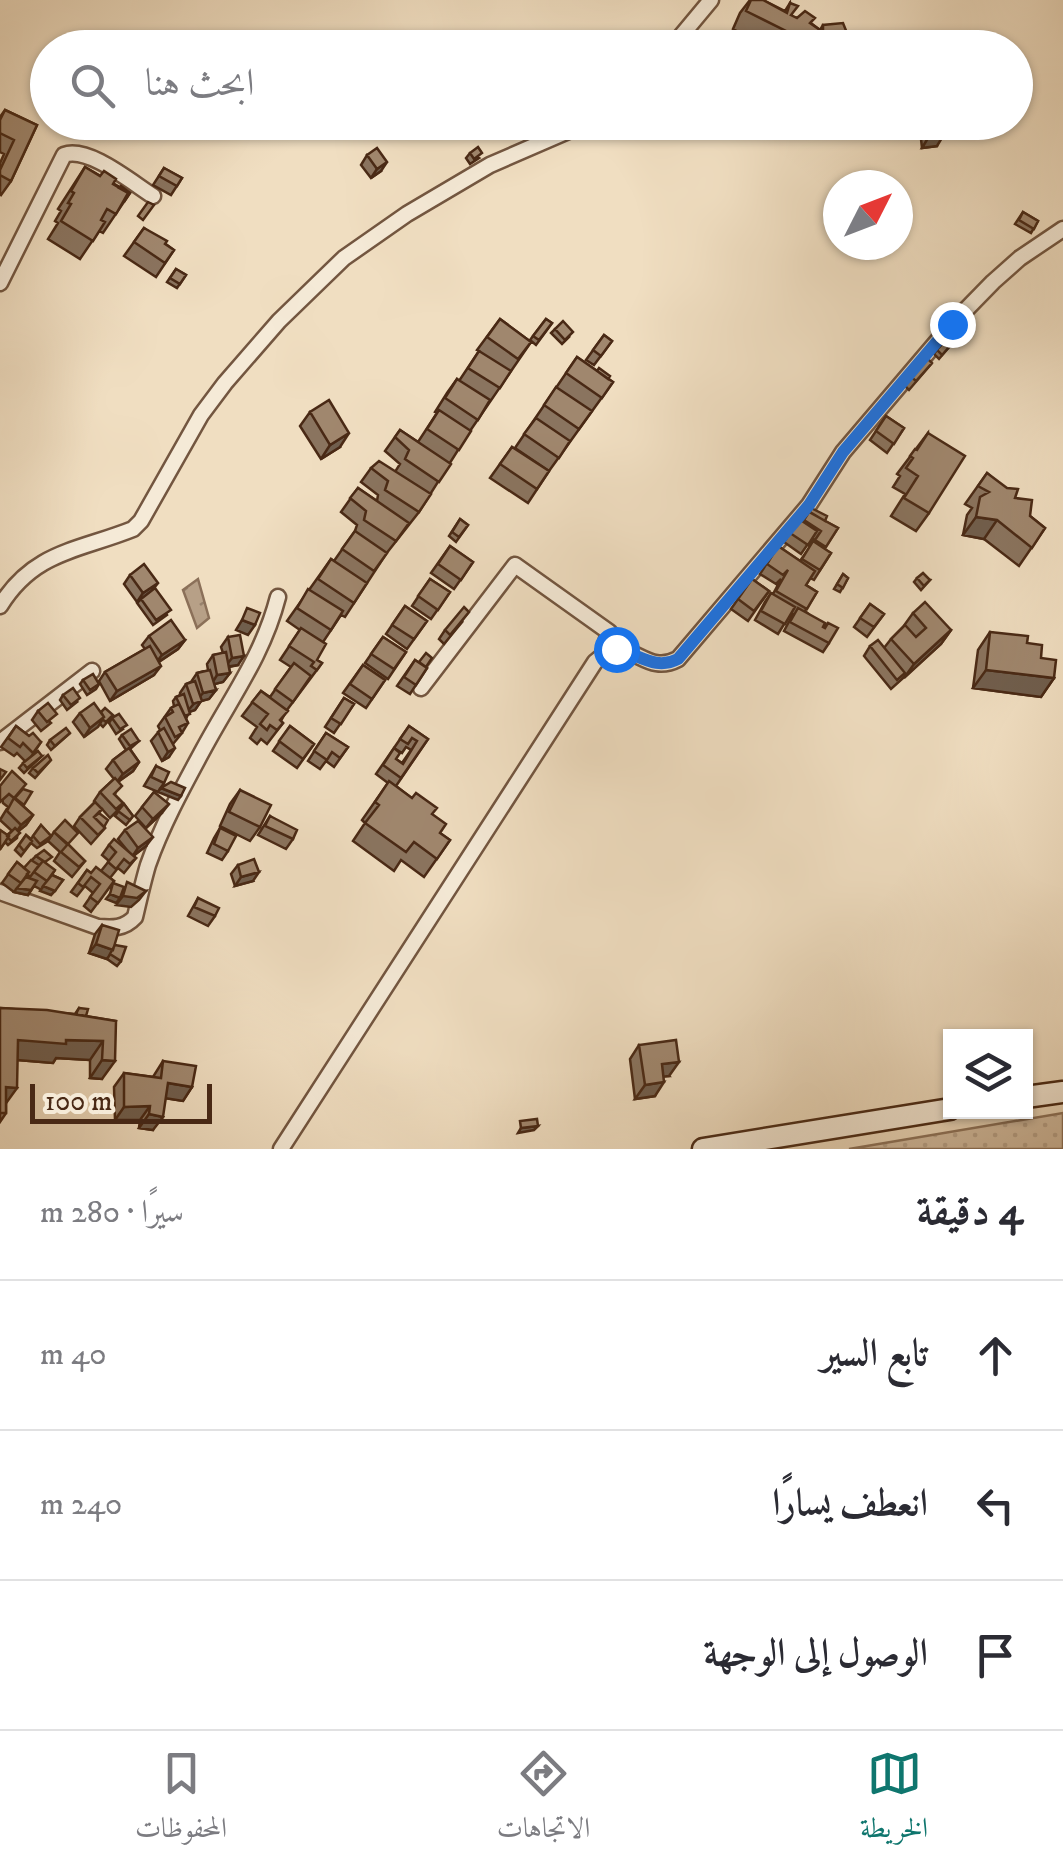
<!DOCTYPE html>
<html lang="ar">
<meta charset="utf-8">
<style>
body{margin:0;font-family:"IM FELL DW Pica",Amiri,serif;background:#f7f7f7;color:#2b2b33;direction:rtl}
.controls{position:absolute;right:30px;bottom:30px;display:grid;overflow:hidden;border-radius:0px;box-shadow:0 2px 8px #0004}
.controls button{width:90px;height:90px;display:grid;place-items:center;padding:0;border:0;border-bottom:2px solid #e1e1e2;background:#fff;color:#2b2b33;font:50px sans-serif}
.compass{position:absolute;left:823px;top:170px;width:90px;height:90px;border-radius:50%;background:#fff;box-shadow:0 2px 8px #0004;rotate:48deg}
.scale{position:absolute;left:30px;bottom:25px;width:182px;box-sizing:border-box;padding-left:10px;border:5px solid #492915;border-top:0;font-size:28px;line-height:35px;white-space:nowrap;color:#492915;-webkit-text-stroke:8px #f5ead7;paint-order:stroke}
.stop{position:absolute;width:30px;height:30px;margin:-22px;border:8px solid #1a73e8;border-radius:50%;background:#fff}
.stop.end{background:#1a73e8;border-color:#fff;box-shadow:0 2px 10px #0008}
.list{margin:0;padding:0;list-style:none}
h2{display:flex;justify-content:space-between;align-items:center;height:130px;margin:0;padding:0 40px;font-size:42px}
h2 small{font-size:32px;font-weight:400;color:#7c7c81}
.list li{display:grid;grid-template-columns:65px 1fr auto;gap:30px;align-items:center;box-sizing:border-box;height:150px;padding:0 40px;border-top:2px solid #e1e1e2}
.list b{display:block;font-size:38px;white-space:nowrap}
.list em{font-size:32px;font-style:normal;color:#7c7c81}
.icon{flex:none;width:55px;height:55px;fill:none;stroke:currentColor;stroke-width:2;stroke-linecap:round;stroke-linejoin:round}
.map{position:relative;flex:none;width:1063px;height:1149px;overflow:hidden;direction:ltr}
.search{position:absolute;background:#fff;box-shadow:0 2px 8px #0004;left:30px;right:30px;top:30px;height:110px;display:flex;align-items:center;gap:25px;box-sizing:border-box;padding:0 35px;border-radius:55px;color:#7c7c81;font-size:38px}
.sheet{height:580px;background:#fff}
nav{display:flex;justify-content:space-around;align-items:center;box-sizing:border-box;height:140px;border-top:2px solid #e1e1e2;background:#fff;font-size:28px;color:#7c7c81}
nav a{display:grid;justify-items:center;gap:5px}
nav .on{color:#0f766e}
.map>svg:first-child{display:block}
.grass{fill:url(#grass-dots);stroke:#8e745c;stroke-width:2.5}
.water{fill:url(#water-ripples);stroke:#8b7059;stroke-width:2.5}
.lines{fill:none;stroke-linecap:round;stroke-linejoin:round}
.minor-casing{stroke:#735640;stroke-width:19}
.secondary-casing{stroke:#492915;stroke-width:25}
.minor{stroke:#f5ead7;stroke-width:14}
.secondary{stroke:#f5ead7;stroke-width:20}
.wall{fill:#8a745f;stroke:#492915;stroke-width:2.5}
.shaded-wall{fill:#705e4d;stroke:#492915;stroke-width:2.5}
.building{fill:#a0876e;stroke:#492915;stroke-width:2.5}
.route{stroke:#1a73e8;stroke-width:12}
</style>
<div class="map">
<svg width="1063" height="1149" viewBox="0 0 1063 1149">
<defs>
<pattern id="grass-dots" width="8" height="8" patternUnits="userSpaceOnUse" patternTransform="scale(2.5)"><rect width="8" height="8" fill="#d4bfa4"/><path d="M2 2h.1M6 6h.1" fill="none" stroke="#b8a48c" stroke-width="1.8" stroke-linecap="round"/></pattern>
<pattern id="water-ripples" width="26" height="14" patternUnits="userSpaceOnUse" patternTransform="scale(2.5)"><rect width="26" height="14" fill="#b7a087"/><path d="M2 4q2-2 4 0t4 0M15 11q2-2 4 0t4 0" fill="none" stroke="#97826d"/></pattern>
</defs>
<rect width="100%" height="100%" fill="#f0dec1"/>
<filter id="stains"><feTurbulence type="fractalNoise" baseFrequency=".002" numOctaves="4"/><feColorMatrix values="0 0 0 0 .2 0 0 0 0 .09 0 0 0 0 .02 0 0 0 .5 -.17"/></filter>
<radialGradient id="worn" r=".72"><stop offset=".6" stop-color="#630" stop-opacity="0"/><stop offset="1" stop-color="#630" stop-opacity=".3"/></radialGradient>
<path class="grass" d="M1063,1113V1149H849Z"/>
<path class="water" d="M198,579L209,618L197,628L183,590Z"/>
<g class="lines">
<g class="minor-casing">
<path id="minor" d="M671,48L711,0
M0,283L64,155C88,146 131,182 153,196
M0,606C34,551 78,551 133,529L141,521L201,415L225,383L279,321L344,258L407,214L490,165L589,122
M421,688L515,565L609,632L603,654
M0,742L92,671
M0,892L98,927C112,928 124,929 135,917C139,900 143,882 148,865C162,825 184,785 204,748C232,696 263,655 278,597
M281,1149L595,662C631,629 642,678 678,659L809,505L843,452L952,324L993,282L1020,258L1063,229"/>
</g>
<g class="secondary-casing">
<path id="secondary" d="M1026,1097L1063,1092
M703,1149L950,1109"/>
</g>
<use href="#minor" class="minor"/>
<use href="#secondary" class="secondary"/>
</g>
<path class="wall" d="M750,0H763L785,11L790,3L791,16L811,23L820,30L823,25L847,33L863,45L862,48H769L733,29L740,13Z
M5,110L37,125L11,181L1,195L0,194V163L4,154L0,152V117Z
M925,122H943L937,146L922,148L921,139L916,137Z
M470,153L479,158L470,164L466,158Z
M367,155L381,171L371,178L361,165Z
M85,167L130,193L103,233L99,231L80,259L48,239L58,223L55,221L61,211L58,209Z
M164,168L182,178L171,195L153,185Z
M1023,212L1038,221L1031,233L1015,224Z
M144,228L174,250L156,277L124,256Z
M176,269L186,275L177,288L167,282Z
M500,319L531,342L470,431L419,512L386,554L345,617L341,615L323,642L317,660L322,663L287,710L281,721L283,723L267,744L261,739L257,744L250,738L257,727L242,716L261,691L270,697L291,667L280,660L300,630L287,621L331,559L334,561L355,531L357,525L341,512L358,488L377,501L378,495L361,482L371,468L395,472L400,464L385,451L400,430L418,442L437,413L435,412L447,393L457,379L459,381L479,351L477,350Z
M546,319L552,323L536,345L530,340Z
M555,329L569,337L562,344L551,333Z
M604,335L612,341L594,365L586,360Z
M950,346L939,359L934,354L937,350Z
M577,357L613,382L549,471L515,448Z
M932,363L909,390L904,385L910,376Z
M310,412L340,447L321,459L300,426Z
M886,416L904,428L887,453L870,440Z
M928,433L929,513L916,531L891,516L905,494L893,487L900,476L897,474Z
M512,447L549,471L528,503L490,478Z
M987,473L1015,498L1030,516L1045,528L1019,566L984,539L963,535L967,515L972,508L965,504Z
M811,508L825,521L838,528L824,549L831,553L814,580L810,578L806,585L817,592L805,611L823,627L829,643L823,652L784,631L793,614L791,613L778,634L755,620L765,602L771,593L773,594L781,579L776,584L760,574L778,546L800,561L815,540L812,538L801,554L784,542L799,519L803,521Z
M460,519L468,525L456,542L449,536Z
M450,546L473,562L454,589L431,573Z
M843,574L848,578L840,592L834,589Z
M130,575L152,590L167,615L153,625L137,603L140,600L137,602L124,584Z
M917,578L930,580L921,590L914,582Z
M430,579L450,592L431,619L412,606Z
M752,579L769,591L748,621L731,609Z
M870,604L884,614L867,637L854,627Z
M405,606L427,621L407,649L386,634Z
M913,613L951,630L941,644L891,689L864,656L870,646L884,648L891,639L903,627Z
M463,621L444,644L439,639L445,630Z
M990,632L1027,643L1054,678L1041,697L973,688L978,650Z
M149,636L185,640L178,649L159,662L154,675L110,701L99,681L105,672L145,649L142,645Z
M228,637L238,665L229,667L230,673L223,682L214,684L216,690L209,699L201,701L195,710L189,712L186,719L188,723L182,733L173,744L169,757L162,761L151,741L160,730L158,726L171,708L174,706L173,701L176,697L180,695V693L186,684L191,682L197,673L208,670L207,664L213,655L223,653L221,647Z
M383,637L406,652L388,679L365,663Z
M415,660L427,668L410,694L397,686Z
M363,665L385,680L366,708L343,693Z
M83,680L99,684L96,689L87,695L80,684Z
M63,695L77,702L67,710L60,700Z
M344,698L354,704L334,733L325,727Z
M38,711L51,723L41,731L32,720Z
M101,712L109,720L103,727L100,724L84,737L73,722L80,713Z
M112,718L123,729L116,734L109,723Z
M16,726L29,736L41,742L31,757L42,756L24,773L19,768L25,761L17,753L14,756L1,747Z
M290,726L314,744L297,768L273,751Z
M409,726L428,739L396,786L432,814L440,833L450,840L424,877L401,860L394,871L353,841L365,823L362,820L388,783L376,774L394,748L396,759L402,763L411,750L406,747L402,753L394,748Z
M70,733L51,750L47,745L50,740Z
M326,733L348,747L334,767L326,761L320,769L308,761Z
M122,735L139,741L130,749L139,762L133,771L118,782L115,795L123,803L116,812L110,818L102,809L99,813L105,828L91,844L74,826L80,817L95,802L94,801L100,792L114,779L106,769L113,760L126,750L119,739Z
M51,760L35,778L29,773L33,768Z
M156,766L164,783L158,792L144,786Z
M0,786L23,789V806L33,815L26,825L18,831L17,838L8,845L5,842L0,849V830L7,835L12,831L0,820L8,807L3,803Z
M240,790L260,827L250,841L220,826L230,804Z
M154,792L162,813L146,828L135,816Z
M124,804L133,816L126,825L115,816Z
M270,816L293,839L286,849L258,835Z
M41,825L51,836L48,841L37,848L31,843L21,856L15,850L26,835L31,839Z
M220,828L228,851L222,860L207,853L214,838Z
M125,830L146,846L133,856L136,858L124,873L118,868L110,878L114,881L91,912L84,906L93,893L85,886L77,896L71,892L87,870L91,873L101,871L109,861L102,855L109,845L127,850L118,839Z
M54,832L85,861L72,877L54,861L60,852L48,841Z
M36,856L46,863L52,875L63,880L51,895L34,886L28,895L14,892L2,883L17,862L24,868Z
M238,865L253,881L235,886L231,874Z
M198,898L215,916L208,926L188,916Z
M102,925L121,961L117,966L107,959L89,953L95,934Z
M0,1008L75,1014L79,1008L86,1016L116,1021L102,1079L90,1078V1060L56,1058L53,1063L17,1060L6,1103V1113L0,1122Z
M639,1045L669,1076H663L655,1096L635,1099L630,1059Z
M163,1061L192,1087L183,1101L165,1098L153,1130L139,1128L140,1120H115L114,1087L124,1073L153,1077Z"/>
<path class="shaded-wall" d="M923,127L928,130L921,139L916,137Z
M943,136L937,146L922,148L928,138Z
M387,162L381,171L371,178L377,169Z
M349,433L340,447L321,459L330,445Z
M976,517L997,520L984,539L963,535Z
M158,583L151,592L137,602L143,593Z
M242,620L255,625L248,635L236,630Z
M951,630L941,644L904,678L914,664Z
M185,640L178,649L155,664L162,655Z
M244,656L238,665L225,667L232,658Z
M161,666L154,675L110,701L117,691Z
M986,670L1054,678L1041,697L973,688Z
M230,673L223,682L211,685L217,675Z
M216,690L209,699L201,701L195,710L186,713L203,693Z
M104,717L98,727L84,737L90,728Z
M175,748L169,757L162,761L168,752Z
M139,762L133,771L116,783L123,774Z
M161,788L181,796L178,800L158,792Z
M169,804L162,813L146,828L153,819Z
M33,815L26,825L15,834L21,825Z
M153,837L146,846L132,857L138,848Z
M55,870L44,886L55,891L51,895L40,891Z
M259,872L253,881L235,886L241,877Z
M17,888L31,890L28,895L14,892Z
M146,891L139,900L131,907L116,905L123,896Z
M110,894L120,898L116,903L106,899Z
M96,944L113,950L107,959L89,953Z
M18,1040H66L103,1041L90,1060L56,1058L53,1063L5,1059Z
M102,1060L115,1061L102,1079L90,1078Z
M679,1062L669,1076L652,1078L662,1064Z
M664,1082L655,1096L635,1099L645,1085Z
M168,1083L192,1087L183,1101L158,1097Z
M6,1087L17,1088L4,1106Z
M150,1106L140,1120H115L124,1107Z
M149,1114L163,1117L153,1130L139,1128Z
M538,1126L534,1130L518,1133L521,1128Z"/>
<path class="building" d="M751,0H763L787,13L790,3L798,6L791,15L797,18L805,11L815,18L810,23L823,32V25L843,23L847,33H862L863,45L842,48H805L808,42L746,11Z
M5,110L37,125L11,181L0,175V170L14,140L0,133V120Z
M928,122H943V136L928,138V130L923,127L927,125Z
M478,147L482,153L474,159L470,153Z
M377,148L387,162L377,169L367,155Z
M85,167L100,176L104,171L116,179L113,184L128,193L116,214L107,209L101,220L105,222L93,241L61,221L71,204L68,203L74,193L71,191Z
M164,168L182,178L177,186L159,176Z
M121,186L130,193L124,202L128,193L119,188Z
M148,202L154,205L143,220L138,216Z
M1023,212L1038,221L1034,229L1019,220Z
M144,228L167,241L165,244L174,250L165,263L134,242Z
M176,269L186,275L180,284L170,278Z
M500,319L531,342L518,359L487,337Z
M546,319L552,323L539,340L533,336Z
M563,321L573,332L565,340L555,329Z
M604,335L612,341L601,356L593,350Z
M944,342L950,346L942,355L937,350Z
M479,351L511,371L500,388L468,368Z
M577,357L613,382L602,398L566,373Z
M927,358L932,363L916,381L910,376Z
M599,368L610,376L608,379L597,371Z
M457,379L490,400L478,420L445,398Z
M556,387L592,411L579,429L544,405Z
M329,400L349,433L330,445L310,412Z
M439,410L471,431L459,450L427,429Z
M886,416L904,428L894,444L876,431Z
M536,418L570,441L559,458L524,434Z
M400,430L451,464L439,482L405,459L409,450L395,437Z
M928,433L965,456L929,513L904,498L918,476L906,468L913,458L910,456L915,449L917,450Z
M512,447L549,471L537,489L500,464Z
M379,461L431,494L419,512L385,490L388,481L371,468Z
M987,473L1007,488L1018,489L1015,498L1032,500L1030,516L1045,528L1032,548L997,520L976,517L980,497L989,492L978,486Z
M358,488L409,523L396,541L364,520L366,511L350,498Z
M811,508L827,516L825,521L810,512Z
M809,512L838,528L826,547L815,540L821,531L804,520Z
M460,519L468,525L459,537L452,532Z
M799,519L817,531L808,545L790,533Z
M355,531L387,553L374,571L342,549Z
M813,541L831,553L820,570L802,559Z
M450,546L473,562L461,580L438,564Z
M778,546L815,571L806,585L817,592L807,609L776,591L788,570L783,575L767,564Z
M331,559L367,583L354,603L318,579Z
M144,564L158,583L143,593L130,575Z
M923,573L930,580L924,586L917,578Z
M843,574L848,578L843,588L837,584Z
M430,579L450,592L438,610L418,596Z
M752,579L769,591L754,611L738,599Z
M155,588L171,610L156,620L141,599Z
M308,589L343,611L331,630L297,608Z
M771,593L795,607L785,624L761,611Z
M925,602L951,630L914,664L891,639L905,625L916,637L926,628L913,613Z
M870,604L884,614L874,627L860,618Z
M405,606L427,621L414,639L392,625Z
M464,607L469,612L450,635L445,630Z
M247,608L260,613L255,625L242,620Z
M798,608L825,623L823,627L825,628L828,623L838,628L829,643L790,622Z
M171,620L185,640L162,655L149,636Z
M301,628L326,644L317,660L322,663L317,670L311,666L314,662L289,646Z
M990,632L1028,636L1027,643L1042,645L1041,658L1056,660L1054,678L986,670Z
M240,635L244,656L232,658L228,637Z
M383,637L406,652L394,669L371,654Z
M878,640L905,673L897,680L870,646Z
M150,646L161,666L117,691L105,672Z
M226,652L230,673L217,675L213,655Z
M426,653L432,658L426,667L419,662Z
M415,660L427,668L416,685L404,677Z
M294,663L311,676L293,702L275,689Z
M363,665L385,680L372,699L350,684Z
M210,670L216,690L203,693L197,673Z
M93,674L99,684L90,690L83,680Z
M195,681L202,701L193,704L186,684Z
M73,688L80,698L71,705L63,695Z
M261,691L288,711L280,720L283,723L277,730L270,725L267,730L260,724L268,714L252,702Z
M184,694L190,714L185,716L176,697Z
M344,698L354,704L341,724L331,718Z
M48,703L57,714L47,722L38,711Z
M94,703L104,717L90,728L80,713Z
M179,704L188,723L179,727L182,733L175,737L165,717L173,712L171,708Z
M105,708L113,715L106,722L102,719L104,717L101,712Z
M119,714L127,725L120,729L112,718Z
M16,726L29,736L33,733L41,742L33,753L23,743L20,747L8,738Z
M290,726L314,744L303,759L279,741Z
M409,726L428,739L401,778L383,765L394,748L400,753L396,759L403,764L417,741L412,738L408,744L400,739Z
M66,728L70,733L55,746L50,740Z
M164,728L175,748L168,752L158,732Z
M131,729L139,741L130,746L122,735Z
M326,733L348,747L340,758L332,752L327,760L314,751Z
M129,748L139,762L123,774L113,760Z
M38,751L42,756L27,768L23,763Z
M48,755L51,760L38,773L33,768Z
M156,766L169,772L164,783L151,777Z
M0,769L6,772L0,780Z
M12,771L26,784L14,798L9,794L0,802V786Z
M115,778L122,786L114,794L123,803L116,809L100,792Z
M389,781L412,798L416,793L437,808L432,814L446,824L440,833L450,840L437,859L414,842L406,852L365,823L379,805L375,802Z
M171,782L185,788L181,796L161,788Z
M23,789L32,792L24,805L15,798Z
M240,790L271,805L260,827L229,812Z
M154,792L169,804L153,819L142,807Z
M14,798L33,815L21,825L7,811Z
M95,802L102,809L94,817L105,828L98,835L80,817Z
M124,804L133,816L130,820L118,811Z
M99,813L108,820L104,827L94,817Z
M270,816L297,830L293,839L265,826Z
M65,820L78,833L68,844L54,832Z
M138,821L153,837L138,848L125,830Z
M41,825L51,836L40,844L33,836Z
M15,828L20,833L11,841L7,836Z
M220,828L236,836L228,851L214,844Z
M0,830L9,836L1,848L0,846Z
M26,835L32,841L24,851L19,845Z
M114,839L136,858L130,864L124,859L116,869L108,862L116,852L109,845Z
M68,844L85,861L79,867L61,852Z
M44,850L52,857L45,862L36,856Z
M254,859L259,872L241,877L238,865Z
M31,860L39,865L30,877L27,874L29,872L24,868Z
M43,861L55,870L47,881L34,872Z
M17,862L29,872L21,883L8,874Z
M96,867L114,881L98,903L90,897L100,884L91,877L83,887L78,883L87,870L91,873Z
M52,875L63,880L55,891L43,886Z
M26,877L37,881L31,890L17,888Z
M127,882L146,891L137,898L123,896Z
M113,883L124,887L120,898L110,894Z
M198,898L219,908L215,916L194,907Z
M102,925L119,930L113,950L96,944Z
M115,945L126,947L121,961L110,954Z
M0,1008L47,1010L116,1021L115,1061L102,1060L103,1041L66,1040V1044L18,1040L17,1088L6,1087V1113H0Z
M79,1008L88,1009L86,1016L76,1014Z
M676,1040L679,1062L662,1064L664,1082L645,1085L639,1045Z
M163,1061L196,1066L192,1087L168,1083L163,1117L149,1114L150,1106L124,1107V1073L161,1078Z
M537,1119L538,1126L521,1128L520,1121Z"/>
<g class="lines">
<path class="route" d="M616,649C639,654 655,671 678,659L809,505L843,452L952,324"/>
</g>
<rect width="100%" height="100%" filter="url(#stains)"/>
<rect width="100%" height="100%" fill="url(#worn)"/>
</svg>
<div class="controls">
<button><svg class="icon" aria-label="layers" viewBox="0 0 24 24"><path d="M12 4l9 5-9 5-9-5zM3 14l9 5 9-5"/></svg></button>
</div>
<svg class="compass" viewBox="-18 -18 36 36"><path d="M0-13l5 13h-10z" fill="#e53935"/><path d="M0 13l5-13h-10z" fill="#7c7c81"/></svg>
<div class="scale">100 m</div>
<div class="stop" style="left:616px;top:649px"></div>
<div class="stop end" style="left:952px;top:324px"></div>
<div class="search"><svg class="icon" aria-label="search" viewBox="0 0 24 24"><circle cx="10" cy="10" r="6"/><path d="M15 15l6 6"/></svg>ابحث هنا</div>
</div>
<section class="sheet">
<h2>4 دقيقة<small>سيرًا · 280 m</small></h2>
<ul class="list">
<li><svg class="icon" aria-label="ahead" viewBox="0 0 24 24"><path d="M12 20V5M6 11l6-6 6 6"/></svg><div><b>تابع السير</b></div><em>40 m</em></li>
<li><svg class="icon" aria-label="left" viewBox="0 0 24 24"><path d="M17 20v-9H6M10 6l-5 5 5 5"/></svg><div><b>انعطف يسارًا</b></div><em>240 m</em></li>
<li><svg class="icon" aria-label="arrive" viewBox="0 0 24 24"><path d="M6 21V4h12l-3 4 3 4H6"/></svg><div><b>الوصول إلى الوجهة</b></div></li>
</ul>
</section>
<nav>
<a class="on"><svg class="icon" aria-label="map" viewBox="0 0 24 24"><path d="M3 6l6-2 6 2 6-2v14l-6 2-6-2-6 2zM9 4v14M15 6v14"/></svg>الخريطة</a>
<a><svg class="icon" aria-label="directions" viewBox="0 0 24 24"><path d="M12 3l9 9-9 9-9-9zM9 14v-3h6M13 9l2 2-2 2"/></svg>الاتجاهات</a>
<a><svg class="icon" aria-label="saved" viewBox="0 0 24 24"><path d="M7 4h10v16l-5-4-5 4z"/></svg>المحفوظات</a>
</nav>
